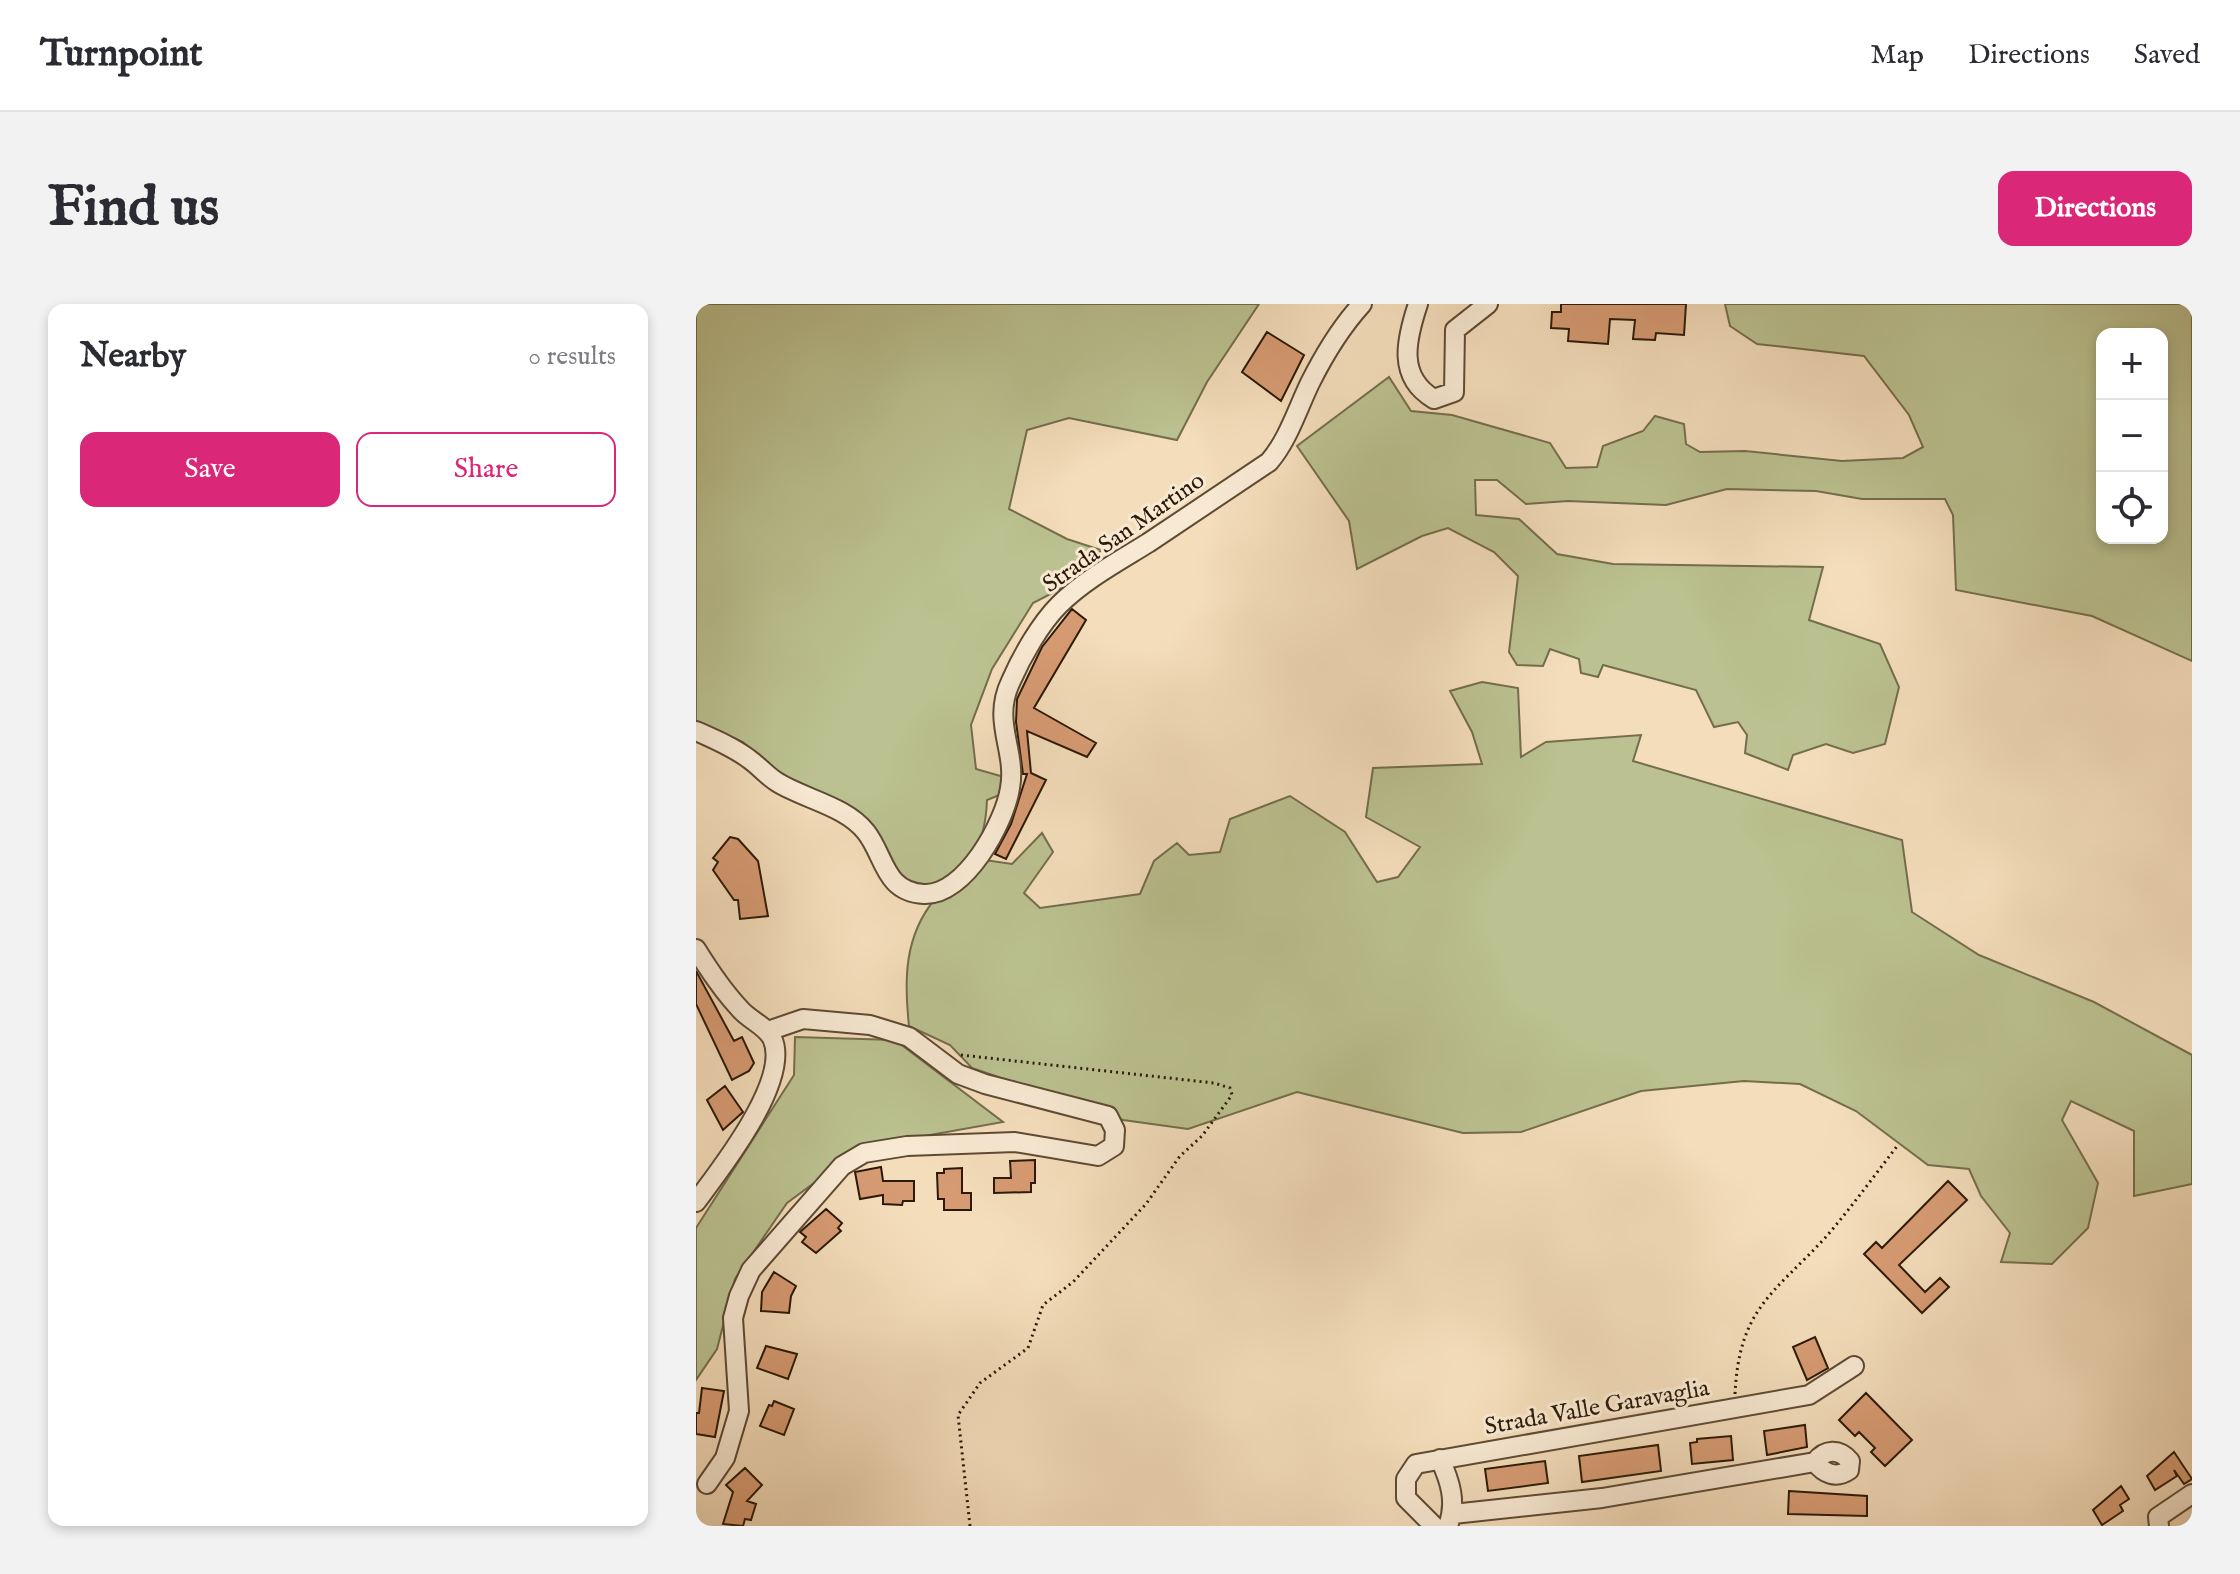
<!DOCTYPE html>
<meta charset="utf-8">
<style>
body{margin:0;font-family:"IM FELL English",serif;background:#f2f2f3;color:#2b2b33}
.controls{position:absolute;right:24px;top:24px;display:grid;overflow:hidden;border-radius:16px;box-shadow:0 4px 12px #0003}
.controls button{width:72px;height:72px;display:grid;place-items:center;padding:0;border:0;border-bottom:2px solid #e1e1e2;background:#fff;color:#2b2b33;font:40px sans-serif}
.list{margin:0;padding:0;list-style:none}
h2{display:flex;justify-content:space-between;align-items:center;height:104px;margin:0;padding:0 32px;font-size:34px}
h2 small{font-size:26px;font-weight:400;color:#7c7c81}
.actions{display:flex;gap:16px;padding:24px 32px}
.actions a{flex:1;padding:18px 0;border:2px solid #db2777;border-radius:16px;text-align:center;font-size:28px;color:#db2777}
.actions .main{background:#db2777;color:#fff}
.icon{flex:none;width:44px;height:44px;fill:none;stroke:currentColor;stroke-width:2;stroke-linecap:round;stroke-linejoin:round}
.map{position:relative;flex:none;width:1496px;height:1222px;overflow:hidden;border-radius:16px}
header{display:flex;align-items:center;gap:48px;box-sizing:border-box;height:112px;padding:0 40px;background:#fff;border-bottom:2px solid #e1e1e2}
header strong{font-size:38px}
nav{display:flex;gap:44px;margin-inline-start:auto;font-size:28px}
.intro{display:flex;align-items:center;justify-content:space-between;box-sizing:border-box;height:192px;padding:0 48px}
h1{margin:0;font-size:56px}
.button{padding:20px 36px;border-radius:16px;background:#db2777;color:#fff;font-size:28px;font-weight:700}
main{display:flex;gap:48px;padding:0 48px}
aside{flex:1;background:#fff;border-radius:16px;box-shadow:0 4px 12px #0003}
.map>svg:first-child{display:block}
.green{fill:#bbc190;stroke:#746d4c;stroke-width:2;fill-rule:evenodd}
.building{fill:#d79b73;stroke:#2c1907;stroke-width:2}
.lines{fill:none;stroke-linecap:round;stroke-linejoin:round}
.minor-casing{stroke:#5e4a34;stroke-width:22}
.path{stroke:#2c1907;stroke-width:3;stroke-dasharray:2 4;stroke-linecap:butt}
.minor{stroke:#f8e9d3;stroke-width:18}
.labels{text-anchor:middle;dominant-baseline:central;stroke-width:6;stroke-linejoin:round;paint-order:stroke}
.street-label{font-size:24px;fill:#2c1907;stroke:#f8e9d3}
</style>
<header>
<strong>Turnpoint</strong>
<nav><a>Map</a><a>Directions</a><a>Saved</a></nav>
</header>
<div class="intro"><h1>Find us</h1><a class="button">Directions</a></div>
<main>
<aside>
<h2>Nearby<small>0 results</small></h2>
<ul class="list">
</ul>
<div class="actions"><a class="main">Save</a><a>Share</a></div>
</aside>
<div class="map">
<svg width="1496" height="1222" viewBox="0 0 1496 1222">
<rect width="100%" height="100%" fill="#f4ddbb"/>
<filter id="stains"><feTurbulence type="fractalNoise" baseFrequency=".0025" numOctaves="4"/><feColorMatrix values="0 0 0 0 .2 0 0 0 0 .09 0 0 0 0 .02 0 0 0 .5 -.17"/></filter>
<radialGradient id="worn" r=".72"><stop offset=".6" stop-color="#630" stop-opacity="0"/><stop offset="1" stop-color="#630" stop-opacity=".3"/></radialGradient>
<path class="green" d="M0,0H563L511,78L481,136L373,114L331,126L313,205L371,235L405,246L393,270L337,299L296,365L275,421L280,465L308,473L306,490L291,496C289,546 275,559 235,584L203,575L191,560L174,519L145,499L83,470L47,438L0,417Z
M1029,0H1496V357L1396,312L1260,286L1257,211L1249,195H1166L1120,187L1031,185L970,201L872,197L830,200L801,176H779L780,211L823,215L861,250L917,260L1127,263L1113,316L1184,340L1203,383L1189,440L1157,449L1130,440L1097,451L1092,466L1049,449L1051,431L1042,418L1018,423L1000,386L907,361L902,373L885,369L883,355L854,345L847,362L821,361L813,348L822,272L798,248L752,224L726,232L661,265L653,217L601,142L693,73L715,107L756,111L854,139L870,164L901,163L907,142L947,127L959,112L988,120L990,140L1004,148L1049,147L1146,157L1207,154L1227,143L1213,111L1168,52L1061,40L1034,22ZM1406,30H1466V234H1406Z
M786,378L822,384L825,453L850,438L945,431L937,457L1206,536L1216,608L1283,651L1398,698L1496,751V880L1438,892V827L1375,797L1366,816L1402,879L1392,924L1356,960L1305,958L1314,929L1285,892L1273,865L1232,861L1160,807L1104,780L1048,777L945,787L825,828L767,829L601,788L492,825L427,816L276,764L254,741L213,722C208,677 208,632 239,595C252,580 274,568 289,556L316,560L346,529L357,548L328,589L344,604L444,590L458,557L481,539L493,551L524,548L534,515L594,492L649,528L681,578L702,573L724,543L670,513L677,464L786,460L776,428L754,387Z
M99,733L199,736L307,818L167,843L91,899L39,975L21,1045L0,1076V924L98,771Z"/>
<path class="building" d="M865,0H990L988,31L960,29L959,36L937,35L939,16L914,15L912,40L872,37L873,25L855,24L856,8H865Z
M571,28L608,51L585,97L546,68Z
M376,305L390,316L338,404L400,439L391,453L331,427L335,469L350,476L310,555L299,550L315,520L331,470H327L320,418L321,395L346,343Z
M34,533L42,535L62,557L72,612L44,615L42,596H38L17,566L22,558L17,554Z
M0,667L38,737L46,733L58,759L53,767L36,776L0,700Z
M29,782L47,808L27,826L11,796Z
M339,856V879H335V888L298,889V874H315L314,857Z
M185,863L187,877H218V897H207L206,901L187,900V891L164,895L159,868Z
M266,864V889H275V906H248V895H242L241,869H248V865Z
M1252,877L1271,896L1203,961L1229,988L1244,974L1253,983L1226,1009L1168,950L1180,938L1186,944Z
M130,905L146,919L142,924L145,927L120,949L106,938L110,933L104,928Z
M78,968L100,982L95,992L93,1009L65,1007L66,988Z
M1119,1033L1132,1064L1111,1076L1097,1043Z
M70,1042L101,1050L92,1075L61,1064Z
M6,1084L28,1087L19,1133L0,1130V1109H3Z
M1170,1089L1216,1136L1189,1162L1175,1148L1179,1144L1163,1128L1159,1132L1143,1116Z
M78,1097L98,1105L88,1131L64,1122L73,1101L76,1102Z
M1109,1121L1111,1143L1071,1151L1068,1127Z
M1035,1132L1037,1156L996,1160L994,1139L1001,1138V1135Z
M962,1141L965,1167L886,1178L883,1152Z
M1478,1148L1496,1175L1488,1180L1478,1166L1481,1172L1459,1186L1451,1172Z
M849,1157L852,1179L792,1187L789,1165Z
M49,1164L66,1181L51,1197L60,1200L55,1216L49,1215L47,1222L27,1220L37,1188L30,1181Z
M1425,1182L1433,1195L1424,1201L1427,1207L1406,1221L1397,1206Z
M1093,1187L1171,1192V1212L1092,1210Z"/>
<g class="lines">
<g class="minor-casing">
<path id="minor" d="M722,0C710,36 701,73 738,95L758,88L759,26L792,0
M0,427C18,435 37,443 53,455C63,462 71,472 81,478C108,495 150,502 170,528C189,552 188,588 228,590C269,592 309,518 314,484C321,446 295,418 315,377C326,352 344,320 363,301C388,276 423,257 452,239C493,212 533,185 573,158C592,136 601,106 614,79C628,51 645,23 666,0
M0,645C13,666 27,687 44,705C53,716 69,721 76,734C96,775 24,866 0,898
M744,1155C754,1177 761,1198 752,1222
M11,1180L29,1154L43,1107L37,1014L43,992L55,966L146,862L168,849L211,842L319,838L402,852L418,842L419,826L412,812L289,780L262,770L213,733L174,721L107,715L72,727
M757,1210L906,1194L1119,1158C1129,1145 1143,1144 1154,1157L1153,1166C1140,1175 1128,1170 1119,1158
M738,1222L710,1194V1175L720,1160L1113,1091L1158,1062
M1463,1222L1462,1213L1496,1190"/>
</g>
<path class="path" d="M265,751L518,779L534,784L536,791L506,832L484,852L450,900L377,978L347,1001L332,1044L284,1079L262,1111L274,1222
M1039,1090C1043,1005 1077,990 1129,934C1155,904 1178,872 1202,841"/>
<use href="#minor" class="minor"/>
</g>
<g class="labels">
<g class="street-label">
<text transform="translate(428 229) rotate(-35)">Strada San Martino</text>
<text transform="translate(901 1104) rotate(-10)">Strada Valle Garavaglia</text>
</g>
</g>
<rect width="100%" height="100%" filter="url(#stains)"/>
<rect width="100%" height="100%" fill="url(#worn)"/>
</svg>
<div class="controls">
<button>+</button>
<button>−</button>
<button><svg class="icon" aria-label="locate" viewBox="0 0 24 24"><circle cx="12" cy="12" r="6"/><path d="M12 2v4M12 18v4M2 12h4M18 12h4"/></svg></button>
</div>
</div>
</main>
